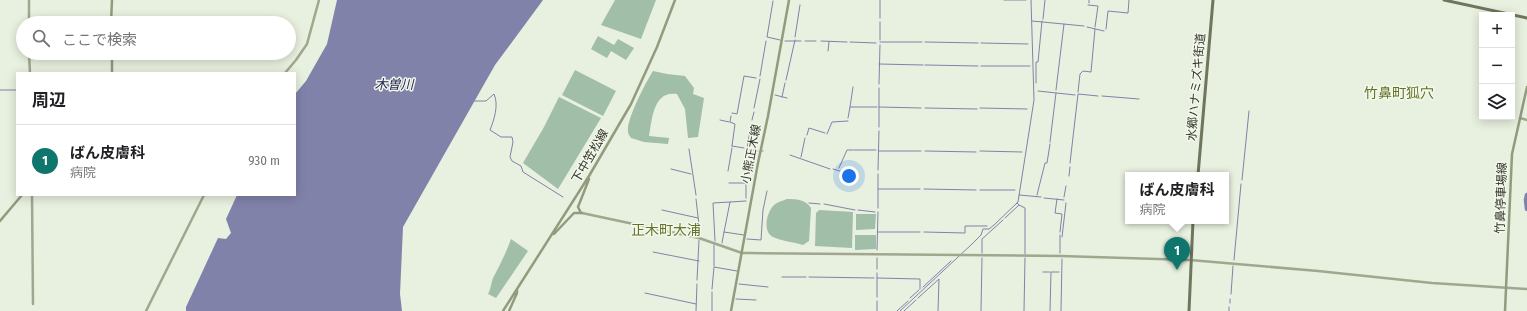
<!DOCTYPE html>
<html lang="ja">
<meta charset="utf-8">
<style>
body{margin:0;font-family:"Fira Sans Condensed","Noto Sans JP",sans-serif;background:#f2f2f2;color:#202124}
.controls{position:absolute;right:12px;top:12px;display:grid;overflow:hidden;border-radius:0px;box-shadow:0 2px 10px #0003}
.controls button{width:36px;height:36px;display:grid;place-items:center;padding:0;border:0;border-bottom:1px solid #e0e0e0;background:#fff;color:#202124;font:20px sans-serif}
.you{position:absolute;left:849px;top:176px;width:14px;height:14px;margin:-10px;border:3px solid #fff;border-radius:50%;background:#1a73e8;box-shadow:0 0 0 6px #1a73e833}
.badge{display:grid;place-items:center;width:26px;height:26px;border-radius:50%;background:#0f766e;color:#fff;font-size:13px;font-weight:700}
.pin{position:absolute;translate:-50% -33px;filter:drop-shadow(0 1px 2px #0008)}
.pin::after{content:'';position:absolute;top:21px;width:14px;height:12px;background:inherit;clip-path:polygon(0 0,100% 0,50% 100%)}
.popup{position:absolute;left:1125px;top:172px;width:104px;height:52px;box-sizing:border-box;display:grid;place-content:center;border-radius:0px;background:#fff;filter:drop-shadow(0 1px 3px #0005);font-size:13px;white-space:nowrap;color:#757577}
.popup b{font-size:15px;color:#202124}
.popup::after{content:'';position:absolute;left:50%;top:100%;margin-left:-8px;border:8px solid transparent;border-top-color:#fff}
.list{margin:0;padding:0;list-style:none}
h2{display:flex;justify-content:space-between;align-items:center;height:52px;margin:0;padding:0 16px;font-size:17px}
h2 small{font-size:13px;font-weight:400;color:#757577}
.list li{display:grid;grid-template-columns:26px 1fr auto;gap:12px;align-items:center;box-sizing:border-box;height:72px;padding:0 16px;border-top:1px solid #e0e0e0}
.list b{display:block;font-size:15px;white-space:nowrap}
.list p{margin:0;font-size:13px;white-space:nowrap;color:#757577}
.list em{font-size:13px;font-style:normal;color:#757577}
.icon{flex:none;width:22px;height:22px;fill:none;stroke:currentColor;stroke-width:2;stroke-linecap:round;stroke-linejoin:round}
.map{position:relative;flex:none;width:1527px;height:311px;overflow:hidden}
.search{position:absolute;background:#fff;box-shadow:0 2px 10px #0003;left:16px;top:16px;width:280px;height:44px;display:flex;align-items:center;gap:10px;box-sizing:border-box;padding:0 14px;border-radius:22px;color:#757577;font-size:15px}
.panel{position:absolute;background:#fff;box-shadow:0 2px 10px #0003;left:16px;top:72px;width:280px;height:124px;border-radius:0px}
.map>svg:first-child{display:block}
.green{fill:#a0bea8}
.water{fill:#8182aa}
.lines{fill:none;stroke-linecap:round;stroke-linejoin:round}
.stream{stroke:#8182aa;stroke-width:1}
.river{stroke:#8182aa;stroke-width:4.5}
.tertiary{stroke:#9fa78f;stroke-width:2.5}
.secondary{stroke:#929b7e;stroke-width:2.5}
.primary{stroke:#70765d;stroke-width:3}
.labels{text-anchor:middle;dominant-baseline:central;stroke-width:3;stroke-linejoin:round;paint-order:stroke}
.street-label{font-size:12px;fill:#33362a;stroke:#f2f8eb}
.water-label{font-size:13px;font-style:italic;fill:#242454;stroke:#f2f8eb}
.quarter-label{font-size:14px;fill:#667229;stroke:#f2f8eb}
</style>
<div class="map">
<svg width="1527" height="311" viewBox="0 0 1527 311">
<rect width="100%" height="100%" fill="#e8f0df"/>
<path class="green" d="M615,0H656L641,39L601,25Z
M598,36L614,45L618,39L634,48L626,60L611,51L607,58L591,49Z
M575,70L616,91L603,116L562,95Z
M653,71L667,74L685,76L694,88L693,94L704,98L698,137L688,138L685,109L677,94C653,90 652,120 649,136L669,138L668,144L644,142L631,138C630,136 628,134 628,132C626,120 646,82 653,71Z
M559,97L601,118L558,189L523,163L544,127Z
M787,199C796,199 805,199 811,208L809,241L803,245C794,242 781,241 773,237C762,231 767,213 773,206C777,202 782,201 787,199Z
M819,210L853,212L852,248L815,246L816,213Z
M856,214H876L875,229L856,230Z
M855,235H876V249L855,250Z
M511,239L528,251L496,298L488,294C491,289 491,283 493,278C500,265 506,253 511,239Z"/>
<path class="water" d="M337,0H543L495,65L403,227L400,294L402,311H186V307L218,238L226,239L231,233L226,219L237,195H295V94L306,81L327,44Z"/>
<g class="lines">
<path class="stream" d="M1004,0H1026
M773,1L767,37L780,40
M1089,3V0
M1088,5L1098,6L1095,27
M880,18V0
M1043,19L1045,0
M1032,21L1084,26
M1087,27L1104,31
M1106,29L1108,11L1128,13L1129,0
M795,37L800,5
M880,40V22
M785,41H801
M805,41H816
M821,41L847,42
M850,42L876,43
M880,42H922
M925,42L978,43
M981,43L1028,44
M828,51L829,42
M879,64L923,65
M925,65L978,66
M981,66H1030
M760,76L766,41
M786,80L795,40
M1036,83V62H1038L1042,21
M879,84L880,45
M0,90H17
M1056,90L1064,24
M1038,91L1075,95
M1078,92L1080,74L1083,71L1091,72L1095,29
M775,95L787,98
M1102,96L1139,99
M782,97L785,83
M474,101H486L494,94C499,105 494,120 490,130L501,137H512L513,142L510,157L512,161L521,166L523,172L563,197
M850,107L853,87
M879,107L921,108
M754,108L760,79
M925,108L977,109
M980,108L1027,109
M732,113L737,114L744,76L756,78
M731,116L730,122L735,124L732,146
M848,118L850,107H877
M720,120L729,122
M752,120L754,112
M751,124L747,149L758,151
M879,127V88
M827,134L832,122L848,121
M807,135L809,128L825,133
M1050,142L1056,93
M732,146L744,148
M689,149L696,195
M854,150H876
M762,151H763
M879,151H921
M925,151L976,152
M980,151L1022,152
M790,155L830,169
M801,157L805,138
M1070,163L1078,94L1098,96
M839,168L847,150H853
M671,169L691,174
M833,169L843,172
M878,170L879,131
M728,171L732,148
M1069,176L1070,167
M1242,180L1249,111
M729,183H746V198
M878,189H920
M924,189L976,190
M980,190H1015
M1019,195L1041,197
M1037,195L1045,163H1047L1050,144
M1064,197L1066,186
M1044,198L1064,200
M696,199L699,225V236
M1057,199L1055,213L1062,214L1060,232
M809,203L820,204
M824,204L855,210
M1019,205L1025,208V254
M878,208V174
M662,210L698,218
M858,210L875,212
M1005,218L1019,205L1017,203
M724,232L730,202L746,201
M878,232H920
M924,232L965,233V226H987
M1062,237L1066,203
M747,239L761,240L763,210L767,191
M715,241L713,203L730,202
M722,243L724,232L744,235
M877,250L878,212
M653,252L699,261
M982,253V239L1003,220
M1060,253V235
M1234,260L1241,184
M714,266V245
M877,269V258
M1043,272H1050
M782,277H806
M809,277L874,278
M877,278L920,279V289
M697,280L699,240
M739,284L768,287
M923,287L951,261
M712,289L714,267L737,271
M645,293L696,304
M1231,294L1233,266
M877,297V273
M910,298L919,290
M918,298L939,279L938,311
M736,299L756,300
M1230,303V299
M696,311L697,284
M712,311V292
M877,311V301
M897,311L908,301
M900,311L972,244L981,235L983,229H989L994,225L1018,202L1034,100L1031,0
M904,311L916,300
M981,311L982,258
M1024,311L1025,258
M1050,311L1051,272H1059
M1061,311L1062,259
M1229,311V307"/>
<path class="river" d="M1527,195L1526,200L1527,209"/>
<path class="tertiary" d="M29,0V23
M29,53L30,73
M285,73L296,60L307,44L319,0
M1520,118L1527,120
M32,195L33,304
M582,213L699,238L742,253H748L1061,256L1190,260L1318,271L1432,283L1527,289
M146,311L204,195"/>
<path class="secondary" d="M111,23L112,0
M112,53V73
M581,213L578,207L589,179
M0,221L22,195
M554,234L574,213H582
M503,311L589,176L631,104L657,47L675,0
M509,311L517,293V290
M731,311L758,163L768,116L789,0
M1505,311L1512,154L1527,87"/>
<path class="primary" d="M1444,0L1527,18
M1198,175L1213,0
M1189,311L1193,221"/>
</g>
<g class="labels">
<g class="street-label">
<text transform="translate(1196 87) rotate(-85)">水郷ハナミズキ街道</text>
<text transform="translate(751 154) rotate(-79)">小熊正木線</text>
<text transform="translate(590 156) rotate(-60)">下中笠松線</text>
<text transform="translate(1501 198) rotate(-88)">竹鼻停車場線</text>
</g>
<g class="water-label">
<text x="394" y="84">木曽川</text>
</g>
<g class="quarter-label">
<text x="1399" y="93">竹鼻町狐穴</text>
<text x="666" y="230">正木町大浦</text>
</g>
</g>
</svg>
<div class="controls">
<button>+</button>
<button>−</button>
<button><svg class="icon" aria-label="layers" viewBox="0 0 24 24"><path d="M12 4l9 5-9 5-9-5zM3 14l9 5 9-5"/></svg></button>
</div>
<div class="you"></div>
<div class="pin badge" style="left:1177px;top:270px">1</div>
<div class="popup"><b>ばん皮膚科</b>病院</div>
<div class="search"><svg class="icon" aria-label="search" viewBox="0 0 24 24"><circle cx="10" cy="10" r="6"/><path d="M15 15l6 6"/></svg>ここで検索</div>
<section class="panel">
<h2>周辺<small></small></h2>
<ul class="list">
<li><span class="badge">1</span><div><b>ばん皮膚科</b><p>病院</p></div><em>930 m</em></li>
</ul>
</section>
</div>
